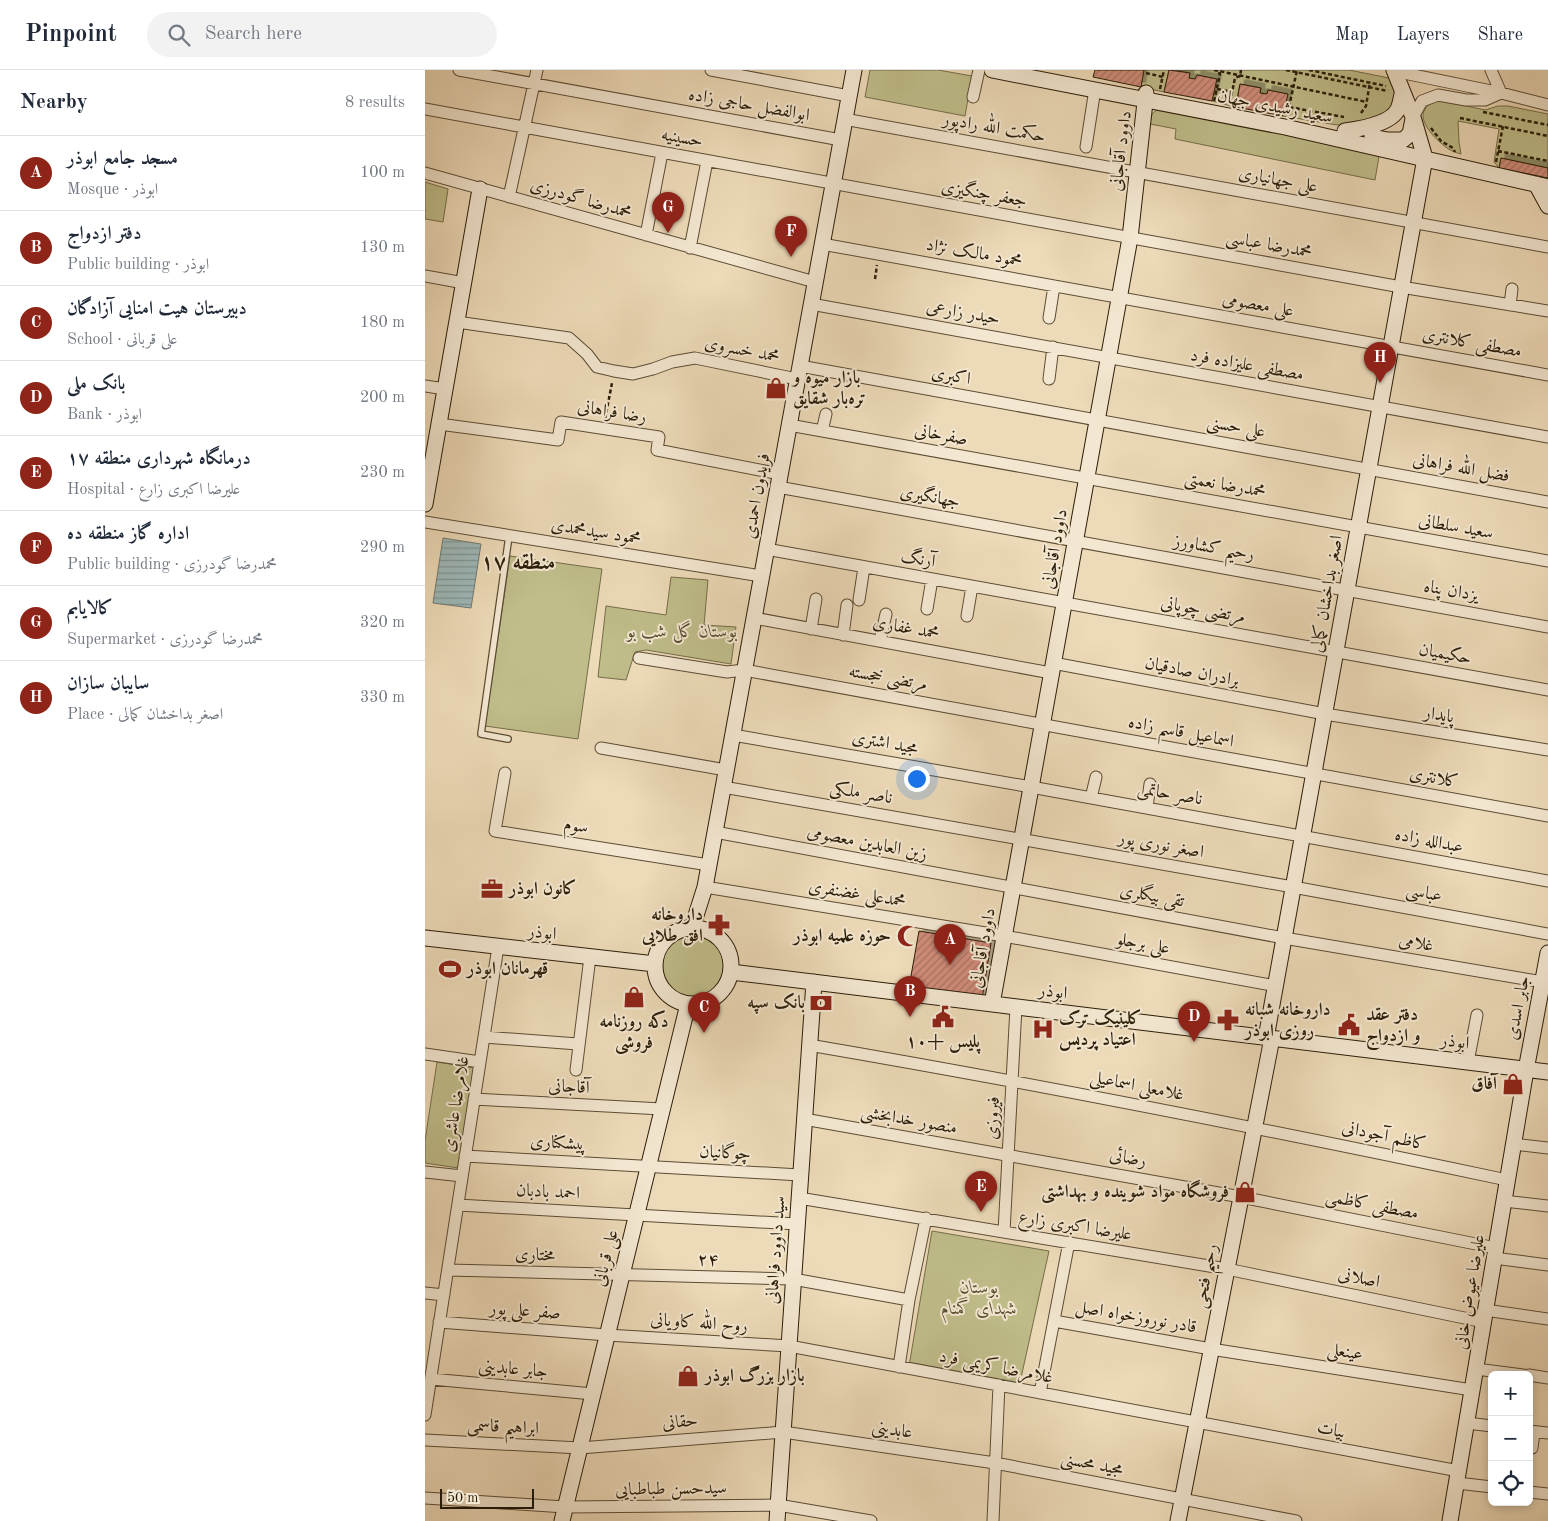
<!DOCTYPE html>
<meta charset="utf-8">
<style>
body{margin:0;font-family:"Old Standard TT",Amiri,serif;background:#f2f2f3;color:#1f2937}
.controls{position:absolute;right:15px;bottom:15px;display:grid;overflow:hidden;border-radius:8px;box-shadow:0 2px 8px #0003}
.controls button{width:45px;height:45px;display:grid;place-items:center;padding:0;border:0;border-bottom:1px solid #e0e1e3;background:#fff;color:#1f2937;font:25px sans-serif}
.scale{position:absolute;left:15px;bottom:12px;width:94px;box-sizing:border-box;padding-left:5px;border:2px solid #2b1d08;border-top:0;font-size:14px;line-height:18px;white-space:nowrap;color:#2b1d08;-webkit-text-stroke:4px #f3e7d1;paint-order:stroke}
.you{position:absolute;left:491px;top:708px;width:18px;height:18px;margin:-12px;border:4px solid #fff;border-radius:50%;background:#1a73e8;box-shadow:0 0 0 8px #1a73e833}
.badge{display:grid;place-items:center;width:32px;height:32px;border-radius:50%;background:#8f2418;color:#fff;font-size:16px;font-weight:700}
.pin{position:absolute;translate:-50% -41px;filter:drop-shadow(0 1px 2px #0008)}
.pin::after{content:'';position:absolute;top:26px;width:18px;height:15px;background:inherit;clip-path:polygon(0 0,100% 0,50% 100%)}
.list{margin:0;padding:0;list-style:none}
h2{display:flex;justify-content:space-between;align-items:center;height:65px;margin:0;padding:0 20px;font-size:21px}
h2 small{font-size:16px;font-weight:400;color:#747a83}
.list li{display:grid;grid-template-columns:32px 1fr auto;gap:15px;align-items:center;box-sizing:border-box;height:75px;padding:0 20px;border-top:1px solid #e0e1e3}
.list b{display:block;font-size:19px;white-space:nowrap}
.list p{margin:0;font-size:16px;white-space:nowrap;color:#747a83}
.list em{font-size:16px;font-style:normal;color:#747a83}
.icon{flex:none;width:28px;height:28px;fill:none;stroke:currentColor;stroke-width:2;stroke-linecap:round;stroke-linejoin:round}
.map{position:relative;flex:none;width:1123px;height:1451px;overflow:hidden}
header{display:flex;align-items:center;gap:30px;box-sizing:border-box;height:70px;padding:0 25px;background:#fff;border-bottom:1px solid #e0e1e3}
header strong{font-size:24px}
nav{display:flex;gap:28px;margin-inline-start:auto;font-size:18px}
.search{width:350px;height:45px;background:#f2f2f3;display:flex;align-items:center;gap:12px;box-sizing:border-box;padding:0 18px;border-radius:28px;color:#747a83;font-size:19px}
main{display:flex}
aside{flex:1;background:#fff}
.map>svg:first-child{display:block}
.green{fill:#bfbd8a;stroke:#756d49}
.water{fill:url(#water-rules);stroke:#6f7a72}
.building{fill:url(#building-hatch);stroke:#2b1d08;filter:url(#shadow)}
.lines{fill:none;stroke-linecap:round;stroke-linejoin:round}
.lane-casing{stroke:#5c4c34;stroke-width:8}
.street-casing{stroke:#5c4c34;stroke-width:13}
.secondary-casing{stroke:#2b1d08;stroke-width:17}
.path{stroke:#2b1d08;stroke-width:2.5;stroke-dasharray:4 2.5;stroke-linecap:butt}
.lane{stroke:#f3e7d1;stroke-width:5.5}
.street{stroke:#f3e7d1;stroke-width:11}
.secondary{stroke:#f3e7d1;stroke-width:15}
.labels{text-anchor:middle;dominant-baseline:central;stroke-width:4;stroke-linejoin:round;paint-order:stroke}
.street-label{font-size:18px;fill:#2b1d08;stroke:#f3e7d1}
.poi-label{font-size:18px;font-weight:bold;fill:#2b1d08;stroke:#f3e7d1;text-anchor:start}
.park-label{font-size:18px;font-style:italic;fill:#574d2f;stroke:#f3e7d1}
.district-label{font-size:22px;font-weight:bold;fill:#2b1d08;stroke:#f3e7d1}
</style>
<header>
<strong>Pinpoint</strong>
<div class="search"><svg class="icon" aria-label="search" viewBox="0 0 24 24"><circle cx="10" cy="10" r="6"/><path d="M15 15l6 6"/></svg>Search here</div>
<nav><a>Map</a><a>Layers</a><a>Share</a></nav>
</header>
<main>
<aside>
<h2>Nearby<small>8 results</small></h2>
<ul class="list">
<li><span class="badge">A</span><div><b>مسجد جامع ابوذر</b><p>Mosque · ابوذر</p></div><em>100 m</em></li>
<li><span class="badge">B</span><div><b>دفتر ازدواج</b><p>Public building · ابوذر</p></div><em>130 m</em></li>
<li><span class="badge">C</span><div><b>دبیرستان هیت امنایی آزادگان</b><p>School · علی قربانی</p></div><em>180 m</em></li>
<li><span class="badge">D</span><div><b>بانک ملی</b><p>Bank · ابوذر</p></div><em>200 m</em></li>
<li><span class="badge">E</span><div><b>درمانگاه شهرداری منطقه ۱۷</b><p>Hospital · علیرضا اکبری زارع</p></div><em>230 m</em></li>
<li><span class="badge">F</span><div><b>اداره گاز منطقه ده</b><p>Public building · محمدرضا گودرزی</p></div><em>290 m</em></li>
<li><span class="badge">G</span><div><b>کالایابم</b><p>Supermarket · محمدرضا گودرزی</p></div><em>320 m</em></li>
<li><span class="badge">H</span><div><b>سایبان سازان</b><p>Place · اصغر بداخشان کمالی</p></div><em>330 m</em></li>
</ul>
</aside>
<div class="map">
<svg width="1123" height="1451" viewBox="0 0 1123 1451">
<defs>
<pattern id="water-rules" width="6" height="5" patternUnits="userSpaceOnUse" patternTransform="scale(1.25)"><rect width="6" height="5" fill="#9db8b9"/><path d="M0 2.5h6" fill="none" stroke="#809594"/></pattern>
<pattern id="building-hatch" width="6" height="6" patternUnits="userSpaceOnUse" patternTransform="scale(1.25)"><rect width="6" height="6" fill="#d08c7a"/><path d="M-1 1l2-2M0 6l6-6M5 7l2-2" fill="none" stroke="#a97262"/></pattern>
<filter id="shadow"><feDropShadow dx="4.5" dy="-4.5" stdDeviation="0" flood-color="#0004"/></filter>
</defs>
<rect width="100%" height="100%" fill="#eddab8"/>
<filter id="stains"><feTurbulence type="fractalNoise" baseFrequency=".004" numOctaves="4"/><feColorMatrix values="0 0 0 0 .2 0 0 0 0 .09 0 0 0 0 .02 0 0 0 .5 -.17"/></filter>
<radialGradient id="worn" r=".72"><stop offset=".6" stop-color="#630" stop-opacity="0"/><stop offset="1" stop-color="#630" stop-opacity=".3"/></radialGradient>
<path class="green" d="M445,0H513L547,6L540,46L440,27Z
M719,0H744L739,22L716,17Z
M750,0H924L969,9L971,20L966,41L929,54L912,55L858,46L862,24L843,20L842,24L835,23L836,18L815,14L810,37L787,31L791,9L772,5L770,9L764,8L765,3Z
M1012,31H1018L1060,40L1073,36H1083L1123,44V98L1076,88L1074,98L1069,92L1074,59L1033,51L1034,72L1036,84C1032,83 1026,81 1022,78C1006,66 983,41 1012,31Z
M734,38L955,81L950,110L750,69L751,59L725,54L727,44Z
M0,112L23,119L18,152L0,149Z
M85,486L177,499L153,669L60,656Z
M246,507L283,510L279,555L311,557L306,594L221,580L210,582L201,610L173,607L181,536L241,545Z
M234 895a34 34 0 1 1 68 0a34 34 0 1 1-68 0Z
M12,992L49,998L33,1098L0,1093V1071Z
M507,1161L624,1181L594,1317L484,1296Z"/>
<path class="water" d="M18,468L56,474L46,538L8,533Z"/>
<path class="building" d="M670,0H719L716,17L668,7Z
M744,0L765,3L764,8L770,9L772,5L792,9L787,31L739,22Z
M815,14L836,18L835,23L842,24L843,20L863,24L858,46L811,37Z
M1076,88L1123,98V108L1074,98Z
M494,861L566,873L557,929L484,917Z"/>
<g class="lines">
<g class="lane-casing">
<path id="lane" d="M83,669L56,664L84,466"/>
</g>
<g class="street-casing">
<path id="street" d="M34,0L416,70
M286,0L424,26
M1066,0L1076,23
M969,1L1076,23L1123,35
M548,27L554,0
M0,39L976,217L1123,241
M988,47L997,31L1013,25L1041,30H1060L1076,23
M419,49L1123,177
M661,77L670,19
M0,103L390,212
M84,127L112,0
M221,165L237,83
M397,174L1123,305
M265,178L282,91
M0,206L39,213
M386,234L1123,367
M1085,235L1087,219
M624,248L629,216
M32,252L144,268L162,284L172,297L189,301L208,304L228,299L247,292L270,288L372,309
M375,296L1123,432
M624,309L628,277
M0,316L20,319
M14,354L133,370L136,352L234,367L232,380L355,404
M364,355L1123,491
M397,361L401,344
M353,417L1123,557
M0,452L336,506
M341,479L1123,620
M434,530L439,497
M502,539L507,509
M542,546L547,516
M329,548L626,603
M386,559L391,529
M418,565L422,535
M455,571L461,544
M214,588L302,602L319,600C587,648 855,699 1123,746
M628,593L900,644L1123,680
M308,665L606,717L1123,811
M176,678L301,700
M80,703L70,761L284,795
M298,717L868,817L1123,864
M666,728L671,707
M722,738L725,714
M290,762L859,868L1118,912
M280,817L579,866L851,916
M59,967L153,974
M384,975C618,1015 850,1061 1082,1110
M0,984L55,992
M1043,992L1052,945
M151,1000L165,887
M49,1029L237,1039
M379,1049L816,1127L1071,1178
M1088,1074L1123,1078
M40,1086L375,1105
M0,1102L37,1106
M374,1128L802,1199L1059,1252
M1079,1131L1123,1136
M33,1135L372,1154
M579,1162L591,937
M1069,1188L1123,1195
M23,1200L368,1209L484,1230
M0,1223L19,1225
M1060,1240L1123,1249
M629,1251L786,1279L1047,1320
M14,1252L182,1265L364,1276L1034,1401
M474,1297L484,1230L501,1148
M1051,1299L1098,1305
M1104,1305L1123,1308
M6,1309L168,1324
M615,1323L644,1172
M0,1345L73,877
M1042,1353L1067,1356
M1104,1361L1123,1363
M0,1370L155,1378L358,1362L570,1393L871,1451
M1107,1378L1109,1362
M1032,1413L1067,1417
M1104,1422L1123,1424
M0,1428L140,1437L353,1435L446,1451
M568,1451L574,1315"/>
</g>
<g class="secondary-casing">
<path id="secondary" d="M567,0L860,57L1123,117
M920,61C934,59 966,54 973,39C975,35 976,29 977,24
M947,67L963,70H978L985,64L988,49
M1111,114L1123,136
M0,434L55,119
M267,858L280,817L429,0
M230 896a38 38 0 1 1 76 0a38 38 0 1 1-76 0Z
M0,868L230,894
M306,902L1123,1002
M567,934L705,168L721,23
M841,968L1000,88L988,47L969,0
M137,1451L263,934
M352,1451L389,912
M753,1451L847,968
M1025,1451L1101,1000L1123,883"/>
</g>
<path class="path" d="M789,0L942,32
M861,0L963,21
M884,0L961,16
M721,3L738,7
M735,19L739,0
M792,19L807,22
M789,31L795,4L792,1
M805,32L810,8L815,6L816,0
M864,37L872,0
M1058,42L1123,55
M863,43L864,37L919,47
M936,43L941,36L945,12
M1035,48L1123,66
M1006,58L1016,71L1028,78L1030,82
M1073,81L1123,91
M1071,92L1078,56
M450,209L452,195
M180,349L187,313"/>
<use href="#lane" class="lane"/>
<use href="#street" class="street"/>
<use href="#secondary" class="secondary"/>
</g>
<defs>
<g id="shop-bare" transform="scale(1.725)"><path d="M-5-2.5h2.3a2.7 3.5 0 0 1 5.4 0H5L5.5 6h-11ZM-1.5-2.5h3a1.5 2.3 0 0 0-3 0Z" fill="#8f2418" stroke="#f3e7d1" stroke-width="2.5" paint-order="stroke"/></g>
<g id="office-bare" transform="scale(1.725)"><path d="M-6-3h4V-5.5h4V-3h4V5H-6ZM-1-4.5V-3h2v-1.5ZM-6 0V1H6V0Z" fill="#8f2418" stroke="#f3e7d1" stroke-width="2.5" paint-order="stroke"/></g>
<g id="pharmacy-bare" transform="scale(1.725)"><path d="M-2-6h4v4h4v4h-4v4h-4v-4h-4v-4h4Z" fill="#8f2418" stroke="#f3e7d1" stroke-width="2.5" paint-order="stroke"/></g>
<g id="mosque-bare" transform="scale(1.725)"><path d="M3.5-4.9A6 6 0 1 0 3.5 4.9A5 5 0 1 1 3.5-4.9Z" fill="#8f2418" stroke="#f3e7d1" stroke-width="2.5" paint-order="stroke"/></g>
<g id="stadium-bare" transform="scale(1.725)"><path d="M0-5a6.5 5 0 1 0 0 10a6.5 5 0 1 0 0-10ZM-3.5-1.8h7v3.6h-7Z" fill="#8f2418" stroke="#f3e7d1" stroke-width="2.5" paint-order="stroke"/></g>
<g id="bank-bare" transform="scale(1.725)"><path d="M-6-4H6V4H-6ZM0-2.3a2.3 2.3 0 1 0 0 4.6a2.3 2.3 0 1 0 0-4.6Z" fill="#8f2418" stroke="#f3e7d1" stroke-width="2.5" paint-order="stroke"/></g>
<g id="civic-bare" transform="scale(1.725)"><path d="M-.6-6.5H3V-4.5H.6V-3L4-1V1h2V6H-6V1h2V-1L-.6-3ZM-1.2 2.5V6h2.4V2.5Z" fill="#8f2418" stroke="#f3e7d1" stroke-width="2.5" paint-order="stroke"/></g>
<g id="hospital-bare" transform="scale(1.725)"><path d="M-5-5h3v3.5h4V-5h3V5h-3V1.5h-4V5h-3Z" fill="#8f2418" stroke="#f3e7d1" stroke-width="2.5" paint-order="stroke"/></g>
</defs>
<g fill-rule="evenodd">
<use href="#shop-bare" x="351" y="318"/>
<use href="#office-bare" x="67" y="819"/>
<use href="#pharmacy-bare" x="294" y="855"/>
<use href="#mosque-bare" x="483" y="866"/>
<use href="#stadium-bare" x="25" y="899"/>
<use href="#shop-bare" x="209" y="927"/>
<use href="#bank-bare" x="396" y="933"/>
<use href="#civic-bare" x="518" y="947"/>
<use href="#pharmacy-bare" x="803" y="950"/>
<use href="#civic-bare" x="924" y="955"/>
<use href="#hospital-bare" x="618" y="959"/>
<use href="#shop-bare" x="1088" y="1014"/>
<use href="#shop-bare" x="820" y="1122"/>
<use href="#shop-bare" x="263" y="1306"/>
</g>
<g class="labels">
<g class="street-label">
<text transform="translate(324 35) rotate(10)">ابوالفضل حاجی زاده</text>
<text transform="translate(850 37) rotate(11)">سعید رشیدی جهان</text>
<text transform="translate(569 58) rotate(10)">حکمت الله رادپور</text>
<text transform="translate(257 68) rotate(10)">حسینیه</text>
<text transform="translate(696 81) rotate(-83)">داوود آقاجانی</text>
<text transform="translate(853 110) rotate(10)">علی جهانیاری</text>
<text transform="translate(559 124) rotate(10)">جعفر چنگیزی</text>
<text transform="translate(156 129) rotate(16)">محمدرضا گودرزی</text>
<text transform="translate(844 175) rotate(10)">محمدرضا عباسی</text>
<text transform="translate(549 183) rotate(10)">محمود مالک نژاد</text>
<text transform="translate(833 235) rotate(10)">علی معصومی</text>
<text transform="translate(538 243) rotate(10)">حیدر زارعی</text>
<text transform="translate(1047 273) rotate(10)">مصطفی کلانتری</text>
<text transform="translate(317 280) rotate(11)">محمد خسروی</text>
<text transform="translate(822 295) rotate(10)">مصطفی علیزاده فرد</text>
<text transform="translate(526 306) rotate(10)">اکبری</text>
<text transform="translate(187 342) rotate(9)">رضا فراهانی</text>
<text transform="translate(811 357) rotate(10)">علی حسنی</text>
<text transform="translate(516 365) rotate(10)">صفرخانی</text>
<text transform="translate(1036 398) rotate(10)">فضل الله فراهانی</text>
<text transform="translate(800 415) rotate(10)">محمدرضا نعمتی</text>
<text transform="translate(332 426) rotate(-80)">فریدون احمدی</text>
<text transform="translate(505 427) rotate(10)">جهانگیری</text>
<text transform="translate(1031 457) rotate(10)">سعید سلطانی</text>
<text transform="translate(171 462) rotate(9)">محمود سیدمحمدی</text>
<text transform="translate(789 478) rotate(10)">رحیم کشاورز</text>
<text transform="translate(630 479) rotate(-80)">داوود آقاجانی</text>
<text transform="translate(493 489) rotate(10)">آرنگ</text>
<text transform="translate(1026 521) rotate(10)">یزدان پناه</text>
<text transform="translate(902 524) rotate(-80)">اصغر بداخشان کمالی</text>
<text transform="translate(778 540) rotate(10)">مرتضی چوپانی</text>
<text transform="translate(481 558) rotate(10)">محمد غفاری</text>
<text transform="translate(1020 584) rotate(10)">حکیمیان</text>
<text transform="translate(767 602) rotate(11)">برادران صادقیان</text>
<text transform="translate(463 608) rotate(10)">مرتضی خجسته</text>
<text transform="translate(1014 645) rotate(9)">پایدار</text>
<text transform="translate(756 662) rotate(11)">اسماعیل قاسم زاده</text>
<text transform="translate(460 673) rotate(10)">مجید اشتری</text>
<text transform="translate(1009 708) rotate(10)">کلانتری</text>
<text transform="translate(436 723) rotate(10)">ناصر ملکی</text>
<text transform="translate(745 724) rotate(10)">ناصر حاتمی</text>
<text transform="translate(151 756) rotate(9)">سوم</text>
<text transform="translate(1004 771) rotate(11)">عبدالله زاده</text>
<text transform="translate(442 773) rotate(11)">زین العابدین معصومی</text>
<text transform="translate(736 775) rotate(10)">اصغر نوری پور</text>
<text transform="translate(999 823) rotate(11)">عباسی</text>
<text transform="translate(432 824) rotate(9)">محمدعلی غضنفری</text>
<text transform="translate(727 826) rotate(10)">تقی بیگلری</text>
<text transform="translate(117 863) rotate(6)">ابوذر</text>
<text transform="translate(991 873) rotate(10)">غلامی</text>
<text transform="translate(718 874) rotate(10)">علی برجلو</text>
<text transform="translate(558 878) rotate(-80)">داوود آقاجانی</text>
<text transform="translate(628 922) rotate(7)">ابوذر</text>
<text transform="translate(1093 938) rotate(-79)">جابر اسدی</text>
<text transform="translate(1030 972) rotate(7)">ابوذر</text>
<text transform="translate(712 1016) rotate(11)">غلامعلی اسماعیلی</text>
<text transform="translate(144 1017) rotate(3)">آقاجانی</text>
<text transform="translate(31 1034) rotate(-81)">غلامرضا عاشری</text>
<text transform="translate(568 1048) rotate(-87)">فیروزی</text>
<text transform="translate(484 1050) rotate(10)">منصور خدابخشی</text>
<text transform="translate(959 1066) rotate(12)">کاظم آجودانی</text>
<text transform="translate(133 1073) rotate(3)">پیشکناری</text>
<text transform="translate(300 1083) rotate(3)">چوگانیان</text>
<text transform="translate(703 1088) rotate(10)">رضائی</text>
<text transform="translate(123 1122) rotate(3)">احمد بادبان</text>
<text transform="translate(947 1135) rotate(11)">مصطفی کاظمی</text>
<text transform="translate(650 1156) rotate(9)">علیرضا اکبری زارع</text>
<text transform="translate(351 1180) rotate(-86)">سید داوود فراهانی</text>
<text transform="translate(110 1185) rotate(2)">مختاری</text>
<text transform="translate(181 1188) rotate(-76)">علی قربانی</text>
<text transform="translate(283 1190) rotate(2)">۲۴</text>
<text transform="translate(781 1206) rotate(-79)">رحیم فتحی</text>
<text transform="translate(934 1208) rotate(12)">اصلانی</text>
<text transform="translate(1045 1222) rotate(-81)">علیرضا عیوض خانی</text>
<text transform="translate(100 1241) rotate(4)">صفر علی پور</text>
<text transform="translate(711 1247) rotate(10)">قادر نوروزخواه اصل</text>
<text transform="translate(274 1253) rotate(4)">روح الله کاویانی</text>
<text transform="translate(920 1282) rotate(9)">عینعلی</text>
<text transform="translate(571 1297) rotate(11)">غلامرضا کریمی فرد</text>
<text transform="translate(88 1299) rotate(5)">جابر عابدینی</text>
<text transform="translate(255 1352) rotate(-5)">حقانی</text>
<text transform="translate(78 1357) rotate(3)">ابراهیم قاسمی</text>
<text transform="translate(467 1360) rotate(8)">عابدینی</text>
<text transform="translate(906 1360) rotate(11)">بیات</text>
<text transform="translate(667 1394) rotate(11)">مجید محسنی</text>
<text transform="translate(246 1419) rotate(-1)">سیدحسن طباطبایی</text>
</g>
<g class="poi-label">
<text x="368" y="308">بازار میوه و<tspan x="368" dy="21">تره‌بار شقایق</tspan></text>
<text x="84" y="819">کانون ابوذر</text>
<text x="278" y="845" text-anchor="end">داروخانه<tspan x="278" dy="21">افق طلایی</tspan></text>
<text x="466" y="866" text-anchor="end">حوزه علمیه ابوذر</text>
<text x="42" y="899">قهرمانان ابوذر</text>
<text x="380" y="933" text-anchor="end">بانک سپه</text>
<text x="820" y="940">داروخانه شبانه<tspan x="820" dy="21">روزی ابوذر</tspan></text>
<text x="941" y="945">دفتر عقد<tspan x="941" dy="21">و ازدواج</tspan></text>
<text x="634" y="949">کلینیک ترک<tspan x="634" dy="21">اعتیاد پردیس</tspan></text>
<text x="209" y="952" text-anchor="middle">دکه روزنامه<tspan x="209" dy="21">فروشی</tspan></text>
<text x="518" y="972" text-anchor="middle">پلیس +۱۰</text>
<text x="1072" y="1014" text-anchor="end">آفاق</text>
<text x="804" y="1122" text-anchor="end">فروشگاه مواد شوینده و بهداشتی</text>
<text x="280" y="1306">بازار بزرگ ابوذر</text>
</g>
<g class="park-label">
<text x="257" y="562">بوستان گل شب بو</text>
<text x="554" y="1218">بوستان<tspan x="554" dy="21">شهدای گمنام</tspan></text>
</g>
<g class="district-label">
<text x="93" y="493">منطقه ۱۷</text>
</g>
</g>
<rect width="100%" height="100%" filter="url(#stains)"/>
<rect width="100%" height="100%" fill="url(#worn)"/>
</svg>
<div class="controls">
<button>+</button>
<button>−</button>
<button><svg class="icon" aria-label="locate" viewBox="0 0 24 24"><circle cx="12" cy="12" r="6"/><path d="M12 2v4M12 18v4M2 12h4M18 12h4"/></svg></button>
</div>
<div class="scale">50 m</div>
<div class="you"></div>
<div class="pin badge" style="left:525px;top:895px">A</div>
<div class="pin badge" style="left:485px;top:947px">B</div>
<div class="pin badge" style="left:279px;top:963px">C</div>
<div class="pin badge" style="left:769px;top:972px">D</div>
<div class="pin badge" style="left:556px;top:1142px">E</div>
<div class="pin badge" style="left:366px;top:187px">F</div>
<div class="pin badge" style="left:243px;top:163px">G</div>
<div class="pin badge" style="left:955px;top:313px">H</div>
</div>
</main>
